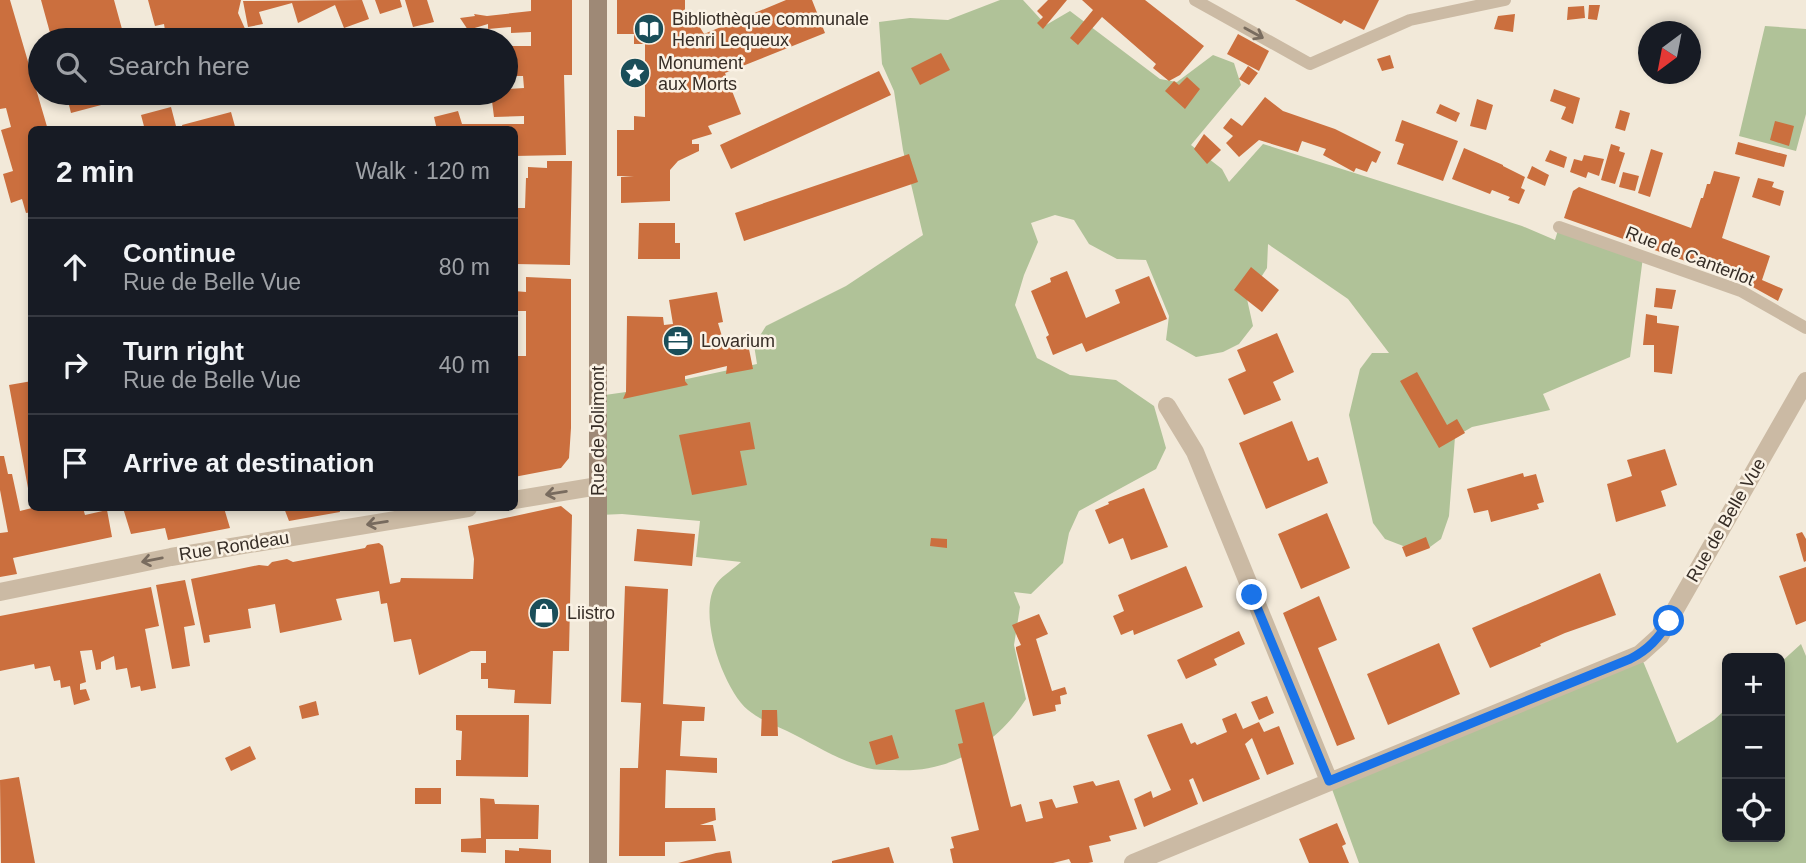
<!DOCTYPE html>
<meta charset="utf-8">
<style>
body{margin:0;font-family:Helvetica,sans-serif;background:#242831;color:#f1f3f6}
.controls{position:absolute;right:21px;bottom:21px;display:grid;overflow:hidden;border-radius:10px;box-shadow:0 4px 10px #0003}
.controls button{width:63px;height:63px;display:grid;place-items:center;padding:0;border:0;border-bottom:2px solid #363941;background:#171b24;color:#f1f3f6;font:35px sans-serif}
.compass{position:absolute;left:1638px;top:21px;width:63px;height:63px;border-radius:50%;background:#171b24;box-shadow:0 4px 10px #0003;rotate:212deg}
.stop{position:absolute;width:21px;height:21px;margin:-16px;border:5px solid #1a73e8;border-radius:50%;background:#fff}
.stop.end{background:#1a73e8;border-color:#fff;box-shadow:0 2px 7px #0008}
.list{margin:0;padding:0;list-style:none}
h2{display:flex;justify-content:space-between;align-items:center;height:91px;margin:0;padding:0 28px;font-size:30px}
h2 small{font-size:23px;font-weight:400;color:#9ea1a6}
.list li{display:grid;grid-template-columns:46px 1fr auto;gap:21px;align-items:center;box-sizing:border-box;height:98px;padding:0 28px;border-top:2px solid #363941}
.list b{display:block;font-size:26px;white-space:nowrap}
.list p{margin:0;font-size:23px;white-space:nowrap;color:#9ea1a6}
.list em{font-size:23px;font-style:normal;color:#9ea1a6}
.icon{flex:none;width:38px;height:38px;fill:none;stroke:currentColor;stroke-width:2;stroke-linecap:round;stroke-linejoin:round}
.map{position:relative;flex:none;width:1806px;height:863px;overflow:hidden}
.search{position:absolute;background:#171b24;box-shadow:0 4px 10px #0003;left:28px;top:28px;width:490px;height:77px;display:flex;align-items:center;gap:18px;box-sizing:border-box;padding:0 24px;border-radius:38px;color:#9ea1a6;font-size:26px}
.panel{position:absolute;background:#171b24;box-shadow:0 4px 10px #0003;left:28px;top:126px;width:490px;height:385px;border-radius:10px}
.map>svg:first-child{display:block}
.green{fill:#b0c298}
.building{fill:#cb6f3e}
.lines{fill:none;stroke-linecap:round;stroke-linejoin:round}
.lane{stroke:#cbbaa4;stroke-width:12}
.street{stroke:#cbbaa4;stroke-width:18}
.secondary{stroke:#9e8976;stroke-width:18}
.oneway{stroke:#796c5f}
.route{stroke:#1a73e8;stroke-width:9}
.labels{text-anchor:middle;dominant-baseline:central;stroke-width:5;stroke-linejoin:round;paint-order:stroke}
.poi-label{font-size:18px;fill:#362d26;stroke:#faf2e5;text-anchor:start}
.street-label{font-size:18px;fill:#362d26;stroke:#faf2e5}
</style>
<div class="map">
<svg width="1806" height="863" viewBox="0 0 1806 863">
<rect width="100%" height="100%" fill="#f2e9d9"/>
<path class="green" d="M1000,0H1023L1046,25L1070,11L1160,79L1177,82L1213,55L1234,63L1241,85L1191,145L1222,169L1229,182L1263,144L1522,226L1555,240L1559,227L1643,257L1630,357L1543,394L1550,410L1472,427L1455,437L1449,516L1441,539L1430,547L1411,549L1385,539L1373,523L1349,415L1360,369L1372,353H1389L1348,299L1268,244L1267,268L1247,299L1253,326L1239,344L1223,352L1196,357L1166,340L1169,316L1146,260L1117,259L1089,244L1074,220L1055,215L1031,223L1038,242L1024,275L1015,305L1037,358L1070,375L1116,380L1154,406L1166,448L1156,469L1079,511L1069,533L1063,563L1031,594L1014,592L1020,607L1014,645L1026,699C997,745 949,774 894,770C885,770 875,770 867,768C841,761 818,747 795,735C780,727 761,721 748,710C723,689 696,611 717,583C723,575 734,569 741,562L696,557L700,521L622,514L599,515L598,396L626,392L757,364L754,345L766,326L846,286L923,235L903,150L894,91L882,64L879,22L910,18L948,20Z
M1765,26L1806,29V114L1796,151L1739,136Z
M1801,644L1806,656V863H1359L1329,781L1640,654L1677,743L1714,720L1727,708V837H1780V663Z"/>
<path class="building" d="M0,0H10L48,130H32V212L26,213L22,199L11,203L3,174L13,171L1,130L11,127L6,108L0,109Z
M41,0H114L125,40H52Z
M148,0H241L238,13L250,40H155L166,37L164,24L155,26Z
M362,0L369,19L344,28L335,5L298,23L292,3L259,12L263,24L248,27L243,1Z
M375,0H400L402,7L380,14Z
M405,0H427L434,22L413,27Z
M531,0H572V75H564L566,155L514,156V130H437L434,117L458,111L462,124H524V116L494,117L491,93H506V89L524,88L523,76H506V64H510V46H531V32L511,33V27L488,29V24L468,30L460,18L475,16L474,14L487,16L531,11Z
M617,0H685V20L696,21L704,34L786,0H812L825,33L725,73L741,114L708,126L712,134L692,140V144H699V151L678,161L670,170V201L621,203V177L634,176H617V130H634V116L645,117V44H634V34H617Z
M1048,0H1067L1043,29L1037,23L1043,17L1037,11Z
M1082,0H1145L1204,46L1180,75L1169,81L1153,68L1156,64L1102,17L1078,45L1070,38L1093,10Z
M1295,0H1379L1364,30L1344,20L1341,24Z
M1589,5H1600L1597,20L1588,19Z
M1584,6L1585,18L1567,20L1568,7Z
M1515,14L1513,32L1494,29L1498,16Z
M1238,34L1269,51L1259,71L1227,54Z
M941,53L950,70L920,85L911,68Z
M1390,55L1394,68L1382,71L1377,59Z
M1248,66L1258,73L1249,85L1239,79Z
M879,71L891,95L731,169L720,145Z
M1187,77L1200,89L1185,109L1165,91L1174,81L1179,85Z
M1554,89L1580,98L1573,124L1561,119L1566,107L1550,101Z
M66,93H139V95L71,113Z
M1265,97L1283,111L1335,129L1381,152L1376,163L1372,161L1367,172L1356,168L1354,172L1323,155L1326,149L1302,141L1298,152L1259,140L1239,157L1226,143L1233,136L1223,128L1231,118L1242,126Z
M1477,99L1493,105L1486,130L1470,126Z
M1440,104L1460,113L1456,122L1436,113Z
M171,107L177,130H145L141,115Z
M1620,110L1630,113L1625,131L1615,128Z
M231,112L236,130H183L182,125Z
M1402,120L1458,141L1443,181L1397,164L1404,144L1395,141Z
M1775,121L1794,126L1789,146L1770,140Z
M1204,134L1221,150L1207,164L1194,149Z
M1738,142L1787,155L1784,167L1735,154Z
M1611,144L1620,147L1619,151L1625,153L1615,184L1601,180Z
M1464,148L1503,165V166L1525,177L1521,188L1525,190L1519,204L1508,200L1510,197L1492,190L1490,194L1452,179Z
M1651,149L1663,153L1650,197L1638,193Z
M1550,150L1567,157L1564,168L1545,161Z
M909,154L918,182L744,241L735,213Z
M1584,155L1604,159L1599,176L1588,172L1586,178L1570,172L1574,159L1582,161Z
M547,161H572L570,265L515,264L514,208H525L526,178H528V167L547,168Z
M1532,166L1549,175L1545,186L1527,178Z
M1714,171L1740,177L1722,238L1770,256L1762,280L1783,289L1778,301L1742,281L1564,218L1573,191L1579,187L1691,228L1701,198H1703L1707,184H1710Z
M1623,172L1639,176L1635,191L1619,187Z
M1758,178L1774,182L1772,187L1784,191L1780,206L1752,197Z
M639,223H675V243H680V259H638Z
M1251,267L1279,290L1262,312L1234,290Z
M1067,271L1086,318L1120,303L1115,290L1149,276L1167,319L1086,352L1082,343L1053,355L1046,337L1049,335L1031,291L1051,282L1050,278Z
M526,277L571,279V428L569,458L561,468L514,477V356H526V311H514V291L526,292Z
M1656,288L1676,290L1672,309L1654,307Z
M717,292L723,322L718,323L724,343L747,339L753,369L726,374L727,366L685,376V381L688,385L623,399L626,392L627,316L663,317L664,325L673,324L669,300Z
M1646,314L1657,316V323L1679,326L1672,374L1654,372V345H1643Z
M1277,333L1294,372L1273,382L1281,400L1244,415L1228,379L1246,371L1237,350Z
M1417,372L1447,425L1457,419L1465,433L1439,448L1400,381Z
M32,381V499H30L9,385Z
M1292,421L1308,461L1318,457L1328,483L1266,509L1239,443Z
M750,422L755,449L740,451L747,485L692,495L679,435Z
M1665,449L1677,485L1661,491L1666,506L1616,522L1607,484L1632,476L1627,460Z
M0,456H4L8,474H12L20,511L32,508H83L85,515L107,510L112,537L13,558L17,574L0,577V533L8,532L0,490Z
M1523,473L1524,477L1536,474L1544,502L1537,504L1539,509L1491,522L1488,510L1474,513L1467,489Z
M1144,488L1168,547L1131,560L1123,538L1109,544L1095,510L1109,504L1108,502Z
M561,506L572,515L569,651H553L551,704L514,703L515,690L488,688V679H481V663H486V651H471L419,675L411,639L394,642L387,603L381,604L379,591L336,599L342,620L280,633L275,604L248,609L251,628L209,635L210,642L204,643L191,579L259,565L268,566L272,562L287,559L293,562L365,548L367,545L379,543L383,546L390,584L400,582L401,578L473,579L474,559L468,526Z
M123,508H224L230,528L168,540L165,528L131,534Z
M284,508H339L340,512L289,521Z
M1327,513L1350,568L1301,589L1278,534Z
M637,529L695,534L692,566L634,561Z
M1802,532L1806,539V561L1804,562L1796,534Z
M1426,537L1430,548L1406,557L1402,547Z
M931,538L947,539V548L930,546Z
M1186,566L1203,607L1134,635L1133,630L1121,635L1113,616L1124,611L1118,595Z
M1806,567V621L1796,625L1779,576Z
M1600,573L1616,615L1565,633L1540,644L1541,646L1490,668L1472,628Z
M185,580L195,625L184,627L190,666L172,669L156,585Z
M625,586L668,589L663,704L705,707L704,721H682L680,756L717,758V773L666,770L665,808H715L716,820L700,825H713L716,841L665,842V856H619L620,768H638L641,703L621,702Z
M151,587L159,626L145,629L156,688L141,691L140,686L131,688L127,668L116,670L114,656L101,662V669L96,670L92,650L80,651L86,682L80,684V690L86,689L90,700L74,705L70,686L61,688L60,680L54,681L50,666L35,669L34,664L0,671V616Z
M1319,596L1337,640L1318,648L1355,739L1337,746L1283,613Z
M1039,614L1048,634L1036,639L1052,691L1065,687L1067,694L1060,696L1061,704L1055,705L1056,711L1033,716L1016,649V647L1021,645L1012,625Z
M1239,631L1245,644L1214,659L1217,665L1186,679L1177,660Z
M1439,643L1460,694L1388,725L1367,674Z
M1267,696L1274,713L1259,720L1251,702Z
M316,701L319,715L302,719L299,706Z
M984,702L1011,807L1021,804L1026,822L1043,818L1039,802L1052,799L1056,808L1078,803L1073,786L1093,781L1096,786L1119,780L1137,829L1109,836L1111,841L1089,846L1093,862L1088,863H1071L1069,859L1053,863H953L950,849L954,848L951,837L979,830L958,744L963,743L955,710Z
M762,710H777L778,736H761Z
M1236,713L1243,729L1259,722L1264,732L1279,726L1294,764L1267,775L1252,738L1245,744L1260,779L1203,802L1193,778L1189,780L1198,804L1144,827L1134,799L1151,791L1153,798L1171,790L1147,735L1182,723L1191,744L1195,742L1197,745L1227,732L1222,719Z
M456,715H529L528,777L456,776V760H461L462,731L456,730Z
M892,735L899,758L876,765L869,742Z
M250,746L256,759L231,771L225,758Z
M19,777L35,863H1L0,780Z
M415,788H441V804H415Z
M480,798L494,799L495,804L539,805L538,839H486V853L461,852V839L481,838Z
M1337,823L1346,844L1342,846L1349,863H1309L1299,839Z
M889,847L894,863H832V861Z
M519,848L551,850V863H505V850L519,851Z
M730,851L732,863H678L716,853Z"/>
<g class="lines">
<path class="lane" d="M1195,0L1310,64L1410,20L1505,0
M1559,227L1741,291L1806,328"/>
<path class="street" d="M1167,406L1195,452L1329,781
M514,500L598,486
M0,592L171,557L468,508
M1133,863L1640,654L1660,636L1806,381"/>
<path class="secondary" d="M598,0V863"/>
</g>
<defs><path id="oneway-shaft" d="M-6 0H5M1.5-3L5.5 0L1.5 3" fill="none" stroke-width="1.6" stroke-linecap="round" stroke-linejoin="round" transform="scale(1.75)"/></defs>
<g class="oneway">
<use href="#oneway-shaft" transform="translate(1254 33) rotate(29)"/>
<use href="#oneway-shaft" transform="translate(556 493) rotate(171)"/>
<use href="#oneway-shaft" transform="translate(377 523) rotate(171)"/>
<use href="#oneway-shaft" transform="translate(152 560) rotate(169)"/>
</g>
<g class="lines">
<path class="route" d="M1252,595L1329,781L1630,659C1648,650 1659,638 1669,621"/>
</g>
<defs>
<g id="library-disc" transform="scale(1.575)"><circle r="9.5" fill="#1a4e59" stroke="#faf2e5"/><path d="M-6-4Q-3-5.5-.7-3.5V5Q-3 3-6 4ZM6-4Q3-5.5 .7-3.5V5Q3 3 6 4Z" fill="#fff"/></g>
<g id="sight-disc" transform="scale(1.575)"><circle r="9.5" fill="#1a4e59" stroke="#faf2e5"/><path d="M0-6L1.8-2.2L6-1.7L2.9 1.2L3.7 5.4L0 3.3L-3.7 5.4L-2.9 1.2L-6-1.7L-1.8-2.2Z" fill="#fff"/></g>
<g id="office-disc" transform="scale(1.575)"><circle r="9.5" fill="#1a4e59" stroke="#faf2e5"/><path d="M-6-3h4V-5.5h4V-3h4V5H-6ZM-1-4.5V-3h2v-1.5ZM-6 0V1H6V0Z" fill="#fff"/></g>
<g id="shop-disc" transform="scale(1.575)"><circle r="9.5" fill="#1a4e59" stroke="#faf2e5"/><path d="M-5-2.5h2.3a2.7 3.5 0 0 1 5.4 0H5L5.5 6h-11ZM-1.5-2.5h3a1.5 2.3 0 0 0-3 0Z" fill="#fff"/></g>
</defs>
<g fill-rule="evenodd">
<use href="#library-disc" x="649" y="29"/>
<use href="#sight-disc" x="635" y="73"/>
<use href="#office-disc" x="678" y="341"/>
<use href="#shop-disc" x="544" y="613"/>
</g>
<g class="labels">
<g class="poi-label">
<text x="672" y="19">Bibliothèque communale<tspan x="672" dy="21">Henri Lequeux</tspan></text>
<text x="658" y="63">Monument<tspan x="658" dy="21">aux Morts</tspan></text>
<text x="701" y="341">Lovarium</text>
<text x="567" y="613">Liistro</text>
</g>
<g class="street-label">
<text transform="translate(1690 256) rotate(21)">Rue de Canterlot</text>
<text transform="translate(598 431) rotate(-90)">Rue de Jolimont</text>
<text transform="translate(1726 520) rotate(-60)">Rue de Belle Vue</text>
<text transform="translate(234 546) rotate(-9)">Rue Rondeau</text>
</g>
</g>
</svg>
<div class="controls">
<button>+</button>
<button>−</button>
<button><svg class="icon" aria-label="locate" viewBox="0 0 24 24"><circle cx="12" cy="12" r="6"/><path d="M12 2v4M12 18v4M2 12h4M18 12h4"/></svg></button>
</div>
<svg class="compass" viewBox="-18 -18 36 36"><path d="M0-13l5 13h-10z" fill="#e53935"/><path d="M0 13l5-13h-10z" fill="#9ea1a6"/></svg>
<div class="stop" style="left:1669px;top:621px"></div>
<div class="stop end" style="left:1252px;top:595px"></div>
<div class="search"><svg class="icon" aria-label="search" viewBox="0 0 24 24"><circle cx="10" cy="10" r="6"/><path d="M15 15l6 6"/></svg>Search here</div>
<section class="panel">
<h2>2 min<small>Walk · 120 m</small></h2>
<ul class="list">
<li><svg class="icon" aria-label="ahead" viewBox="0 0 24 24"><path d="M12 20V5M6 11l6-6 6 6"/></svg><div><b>Continue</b><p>Rue de Belle Vue</p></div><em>80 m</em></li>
<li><svg class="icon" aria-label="right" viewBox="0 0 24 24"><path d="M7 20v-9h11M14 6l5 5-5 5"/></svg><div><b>Turn right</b><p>Rue de Belle Vue</p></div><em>40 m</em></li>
<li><svg class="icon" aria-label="arrive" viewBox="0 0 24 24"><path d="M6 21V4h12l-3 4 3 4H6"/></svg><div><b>Arrive at destination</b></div></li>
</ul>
</section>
</div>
